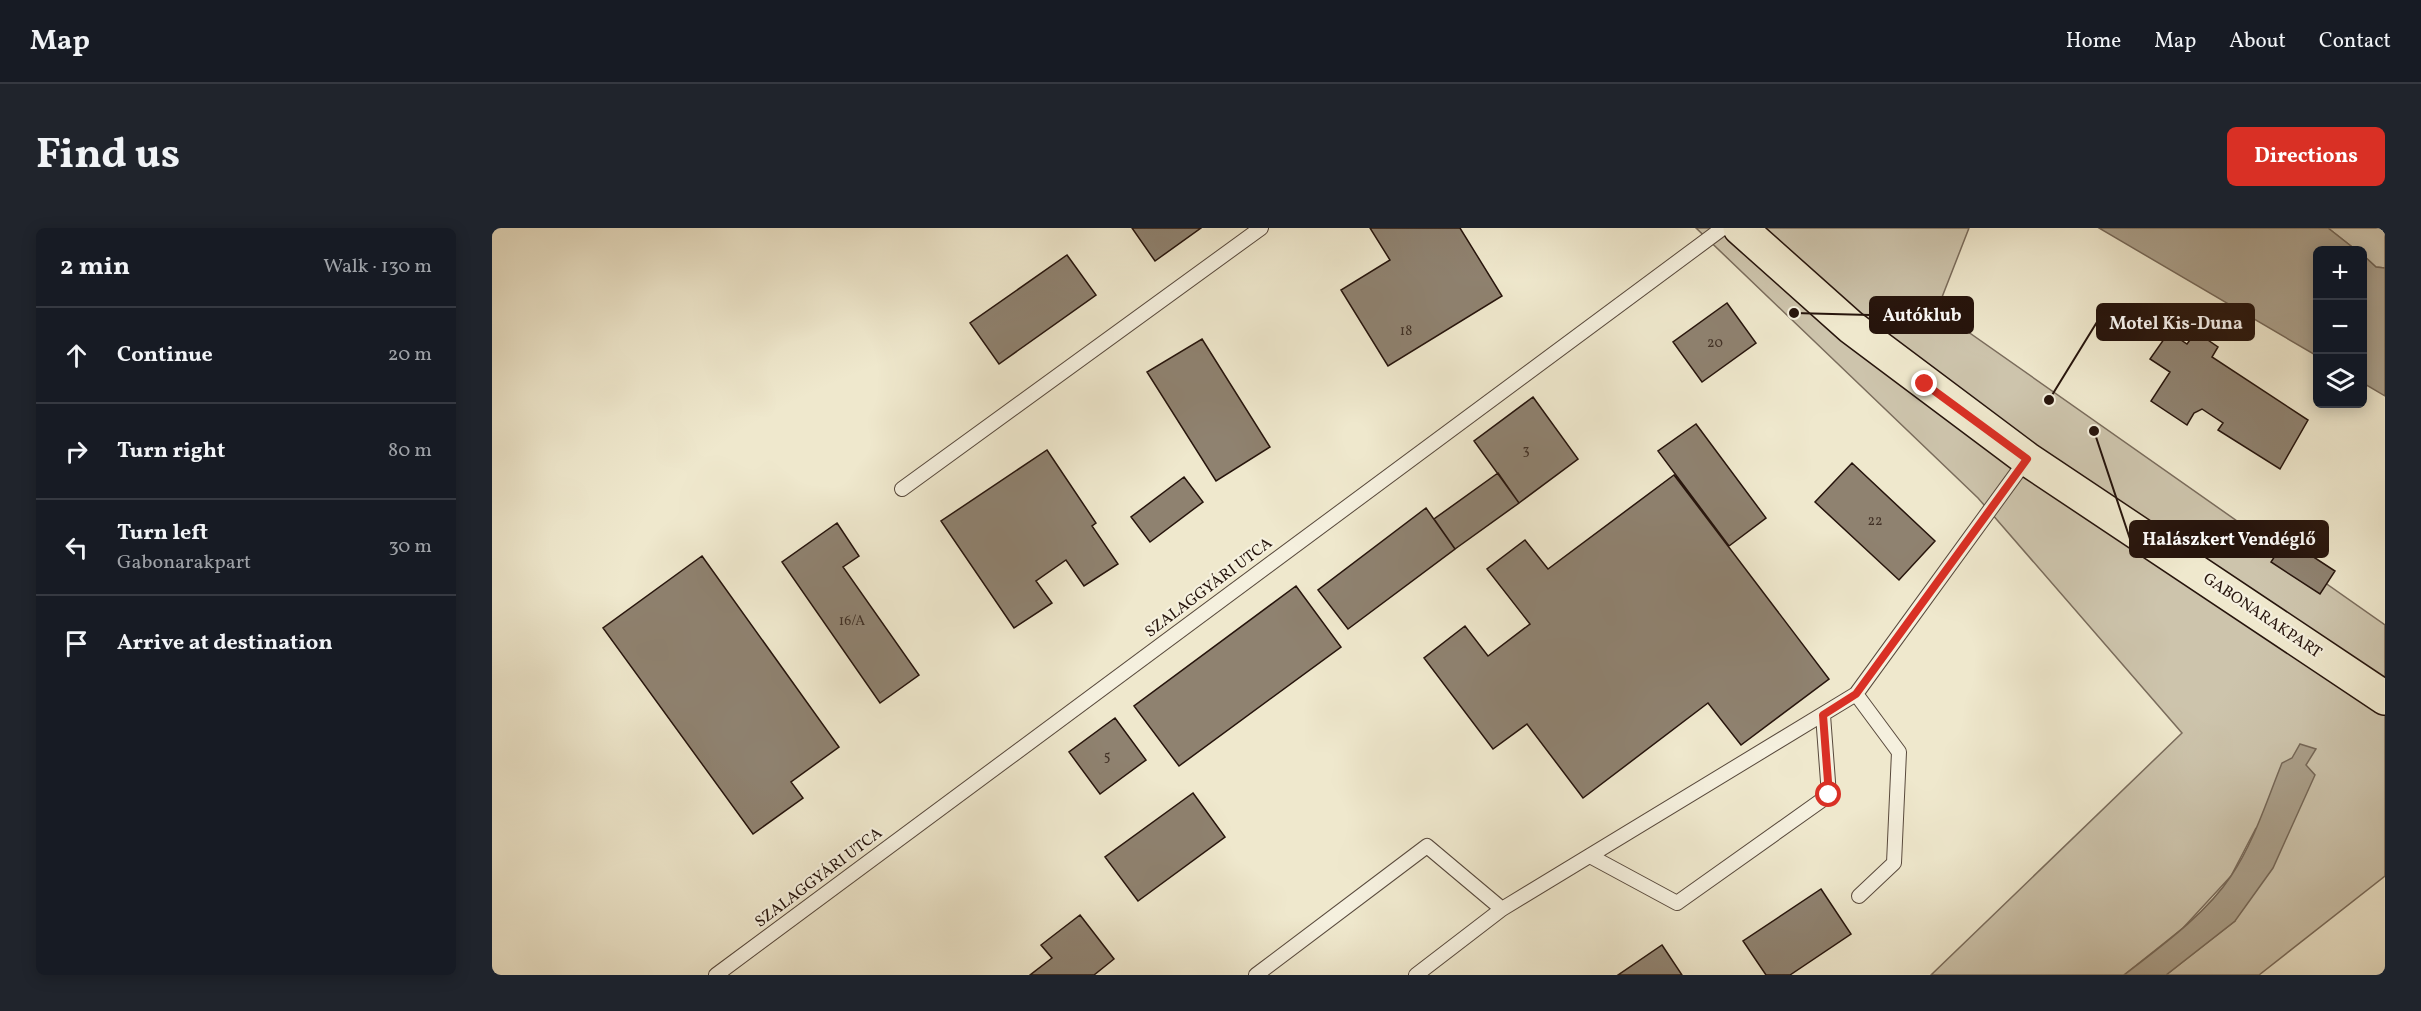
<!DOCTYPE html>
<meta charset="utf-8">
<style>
body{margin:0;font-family:Vollkorn,serif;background:#20242c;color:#f1f3f6}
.controls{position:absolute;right:18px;top:18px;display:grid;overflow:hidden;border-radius:9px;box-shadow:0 3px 15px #0003}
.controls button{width:54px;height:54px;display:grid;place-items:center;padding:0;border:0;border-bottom:2px solid #363941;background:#171b24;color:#f1f3f6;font:30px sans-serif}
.stop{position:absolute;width:18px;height:18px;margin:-14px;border:4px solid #d93025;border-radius:50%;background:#fff}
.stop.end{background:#d93025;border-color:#fff;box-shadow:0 2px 6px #0008}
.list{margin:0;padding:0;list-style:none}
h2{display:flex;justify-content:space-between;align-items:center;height:78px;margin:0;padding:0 24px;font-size:26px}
h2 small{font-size:20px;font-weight:400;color:#9ea1a6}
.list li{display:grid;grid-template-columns:39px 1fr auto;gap:18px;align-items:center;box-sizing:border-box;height:96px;padding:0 24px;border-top:2px solid #363941}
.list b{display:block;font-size:22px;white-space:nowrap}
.list p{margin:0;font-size:20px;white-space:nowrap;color:#9ea1a6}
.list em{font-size:20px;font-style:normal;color:#9ea1a6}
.icon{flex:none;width:33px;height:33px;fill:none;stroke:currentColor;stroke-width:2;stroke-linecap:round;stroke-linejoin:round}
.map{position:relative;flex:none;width:1893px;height:747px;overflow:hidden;border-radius:9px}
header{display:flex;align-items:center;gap:36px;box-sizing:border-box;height:84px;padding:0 30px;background:#171b24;border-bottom:2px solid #363941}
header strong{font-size:28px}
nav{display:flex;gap:33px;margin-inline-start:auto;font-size:21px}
.intro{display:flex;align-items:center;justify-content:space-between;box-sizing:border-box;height:144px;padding:0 36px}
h1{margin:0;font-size:42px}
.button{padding:15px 27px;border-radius:9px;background:#d93025;color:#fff;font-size:21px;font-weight:700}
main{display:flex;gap:36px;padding:0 36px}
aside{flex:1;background:#171b24;border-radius:9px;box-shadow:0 3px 15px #0003}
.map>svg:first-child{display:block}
.green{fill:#cdc4ac;stroke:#7a6c5c;stroke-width:1.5}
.water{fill:#aba08b;stroke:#766858;stroke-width:1.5}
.building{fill:#8f8270;stroke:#26140c;stroke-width:1.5}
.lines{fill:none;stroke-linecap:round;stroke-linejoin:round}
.service-casing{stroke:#58493c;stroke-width:16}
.primary-casing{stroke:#26140c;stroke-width:36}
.service{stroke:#f5f0de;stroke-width:14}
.primary{stroke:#efe8cd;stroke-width:33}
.route{stroke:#d93025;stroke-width:8}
.labels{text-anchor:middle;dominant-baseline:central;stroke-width:4.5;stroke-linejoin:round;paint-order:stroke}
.number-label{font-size:14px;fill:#403025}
.street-label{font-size:16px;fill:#26140c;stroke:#f5f0de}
.leader{fill:none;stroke:#26140c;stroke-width:2}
.callout-dot{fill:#26140c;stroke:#f5f0de;stroke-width:2}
.callout{fill:#26140c;stroke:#26140c;stroke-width:2}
.callout-label{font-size:18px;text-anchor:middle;font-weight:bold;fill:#fff}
</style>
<header>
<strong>Map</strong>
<nav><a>Home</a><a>Map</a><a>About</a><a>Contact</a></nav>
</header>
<div class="intro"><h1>Find us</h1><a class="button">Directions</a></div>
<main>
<aside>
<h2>2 min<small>Walk · 130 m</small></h2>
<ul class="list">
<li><svg class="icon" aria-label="ahead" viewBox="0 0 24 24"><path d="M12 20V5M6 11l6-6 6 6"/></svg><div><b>Continue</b></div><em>20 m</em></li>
<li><svg class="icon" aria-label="right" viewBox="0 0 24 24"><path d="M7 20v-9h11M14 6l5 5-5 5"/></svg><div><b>Turn right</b></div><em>80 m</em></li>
<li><svg class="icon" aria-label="left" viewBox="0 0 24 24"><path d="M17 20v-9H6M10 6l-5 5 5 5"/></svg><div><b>Turn left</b><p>Gabonarakpart</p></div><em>30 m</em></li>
<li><svg class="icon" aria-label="arrive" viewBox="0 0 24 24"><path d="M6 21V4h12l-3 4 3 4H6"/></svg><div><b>Arrive at destination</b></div></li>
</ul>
</aside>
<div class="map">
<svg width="1893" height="747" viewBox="0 0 1893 747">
<rect width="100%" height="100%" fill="#efe8cd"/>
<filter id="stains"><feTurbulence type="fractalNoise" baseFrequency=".00333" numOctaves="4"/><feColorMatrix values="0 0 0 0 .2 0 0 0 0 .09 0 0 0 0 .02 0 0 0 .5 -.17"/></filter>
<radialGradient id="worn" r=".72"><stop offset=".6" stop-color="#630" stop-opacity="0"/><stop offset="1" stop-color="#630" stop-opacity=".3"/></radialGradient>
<path class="green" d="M1204,0H1477L1445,82L1893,397V648L1767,747H1674L1743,693L1764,600L1739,648L1691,700L1632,747H1439L1690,505L1486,270Z
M1836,0H1893V40L1884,39L1871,27L1870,22H1864Z"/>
<path class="water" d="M1607,0H1836L1864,22H1826L1825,128Z
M1871,27L1884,39L1893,40V168L1871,155Z
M1808,516L1824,521L1814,537L1823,547L1781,640L1743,693L1674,747H1632C1668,719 1714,686 1739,648C1762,614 1775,572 1790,535L1800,530Z"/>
<path class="building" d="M640,0H709L663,33Z
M878,0H968L1010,68L896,138L849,62L898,32Z
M575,27L604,67L507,136L478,95Z
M1235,75L1264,115L1210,154L1181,114Z
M1677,104L1695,116L1704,104L1726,119L1720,129L1816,192L1788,241L1726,202L1731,195L1710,181L1702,185L1695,197L1659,173L1678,144L1658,131Z
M710,111L778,219L724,253L655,144Z
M1041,169L1086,231L1027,275L982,213Z
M1204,196L1274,290L1237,318L1166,223Z
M555,222L604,295L600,298L626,336L592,358L574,332L544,353L560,375L522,400L449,293Z
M1360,235L1443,313L1407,352L1323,274Z
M1006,245L1027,275L963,321L942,291Z
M1182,247L1337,451L1249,517L1216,475L1091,570L1035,496L1001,521L932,430L973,398L996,428L1038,396L995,341L1033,312L1056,341Z
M692,249L711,274L658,314L639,289Z
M934,280L963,321L856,401L826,362Z
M345,295L367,328L351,339L427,447L388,475L290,334Z
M1794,311L1843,343L1828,366L1779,334Z
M210,328L347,519L299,554L311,570L261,606L111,400Z
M804,358L849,419L687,538L642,478Z
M623,490L654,532L608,566L577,524Z
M701,565L733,609L646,673L613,629Z
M1329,661L1359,706L1298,747H1274L1251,713Z
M588,687L622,731L602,747H538L560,730L549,717Z
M1170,717L1190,747H1126Z"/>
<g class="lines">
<g class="service-casing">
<path id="service" d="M410,261L769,0
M1364,466L1407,524L1402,635L1367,668
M1098,628L1185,675L1337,567L1331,487
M224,747L1231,0
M764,747L935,618L1010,681
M924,747L1010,681L1364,466L1535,231"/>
</g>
<g class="primary-casing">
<path id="primary" d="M1248,0L1359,99L1535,231L1893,470"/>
</g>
<use href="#service" class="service"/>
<use href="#primary" class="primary"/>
</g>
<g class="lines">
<path class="route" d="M1337,567L1331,487L1364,466L1535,231L1433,156"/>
</g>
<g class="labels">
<g class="number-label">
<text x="914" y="103">18</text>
<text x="1223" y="115">20</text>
<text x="1034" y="222">3</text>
<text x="1383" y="293">22</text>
<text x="360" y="393">16/A</text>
<text x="615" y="528">5</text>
</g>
<g class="street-label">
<text transform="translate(717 360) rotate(-37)">SZALAGGYÁRI UTCA</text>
<text transform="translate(1770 388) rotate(34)">GABONARAKPART</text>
<text transform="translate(327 650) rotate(-37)">SZALAGGYÁRI UTCA</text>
</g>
</g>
<path class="leader" d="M1302 85L1378 87M1557 172L1605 94M1602 203L1638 311"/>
<g class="callout-dot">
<circle cx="1302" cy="85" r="6"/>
<circle cx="1557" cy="172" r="6"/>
<circle cx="1602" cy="203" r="6"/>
</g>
<g class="callout">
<rect x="1378" y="69" width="103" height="36" rx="6"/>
<rect x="1605" y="76" width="157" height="36" rx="6"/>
<rect x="1638" y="293" width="198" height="36" rx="6"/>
</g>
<g class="callout-label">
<text x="1430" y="93">Autóklub</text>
<text x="1684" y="101">Motel Kis-Duna</text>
<text x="1737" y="317">Halászkert Vendéglő</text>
</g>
<rect width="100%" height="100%" filter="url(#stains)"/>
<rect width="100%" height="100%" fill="url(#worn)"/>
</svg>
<div class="controls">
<button>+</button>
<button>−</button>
<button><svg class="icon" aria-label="layers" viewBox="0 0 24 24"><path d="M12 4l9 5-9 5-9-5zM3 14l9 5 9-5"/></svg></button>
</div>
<div class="stop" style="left:1337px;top:567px"></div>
<div class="stop end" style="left:1433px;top:156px"></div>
</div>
</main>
